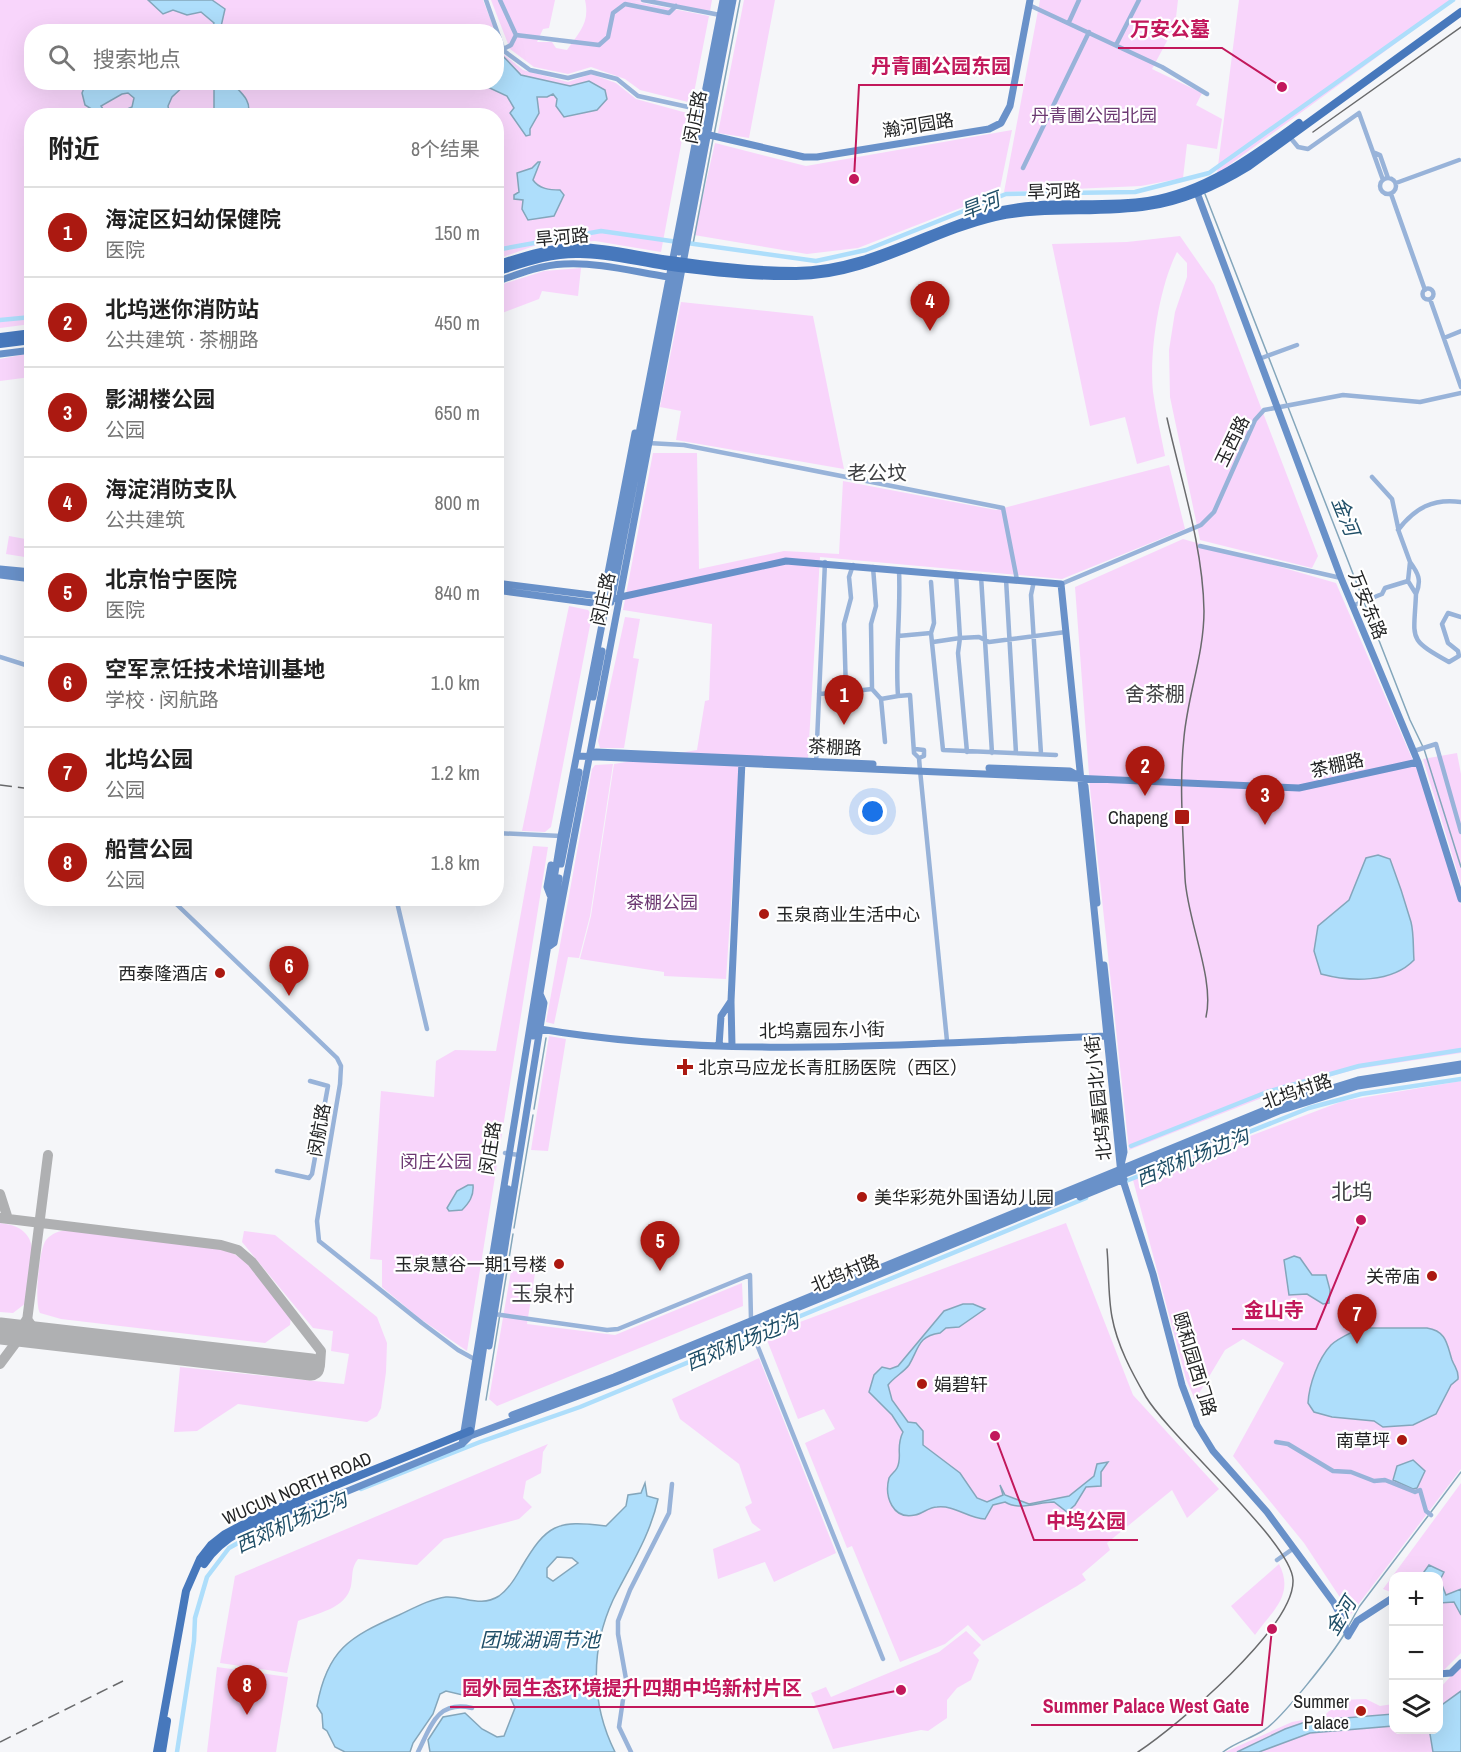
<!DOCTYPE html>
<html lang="zh">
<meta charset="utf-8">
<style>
body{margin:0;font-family:"Archivo Narrow","Noto Sans SC",sans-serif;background:#f6f6f6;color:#222}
.controls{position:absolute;right:18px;bottom:18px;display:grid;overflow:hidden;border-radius:12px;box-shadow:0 6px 24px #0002}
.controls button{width:54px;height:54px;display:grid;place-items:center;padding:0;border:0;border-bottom:2px solid #e0e0e0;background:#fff;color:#222;font:30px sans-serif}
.you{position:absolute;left:873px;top:812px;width:21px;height:21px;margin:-15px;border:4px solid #fff;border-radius:50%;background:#1a73e8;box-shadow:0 0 0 9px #1a73e833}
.badge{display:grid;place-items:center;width:39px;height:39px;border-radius:50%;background:#ab1911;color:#fff;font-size:20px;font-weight:700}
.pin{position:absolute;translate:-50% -50px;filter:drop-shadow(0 2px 3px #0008)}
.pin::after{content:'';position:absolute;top:32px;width:21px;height:18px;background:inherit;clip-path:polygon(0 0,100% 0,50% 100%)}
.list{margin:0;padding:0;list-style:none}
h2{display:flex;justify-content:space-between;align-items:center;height:78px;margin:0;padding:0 24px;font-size:26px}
h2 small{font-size:20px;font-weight:400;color:#767676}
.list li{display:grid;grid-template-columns:39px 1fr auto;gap:18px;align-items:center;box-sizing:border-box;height:90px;padding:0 24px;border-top:2px solid #e0e0e0}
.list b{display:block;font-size:22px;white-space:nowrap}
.list p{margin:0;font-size:20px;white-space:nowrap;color:#767676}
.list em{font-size:20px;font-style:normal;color:#767676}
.icon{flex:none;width:33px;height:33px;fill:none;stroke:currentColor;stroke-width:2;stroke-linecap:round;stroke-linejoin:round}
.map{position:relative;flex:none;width:1461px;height:1752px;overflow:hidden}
.search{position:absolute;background:#fff;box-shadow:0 6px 24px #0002;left:24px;top:24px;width:480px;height:66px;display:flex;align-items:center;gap:15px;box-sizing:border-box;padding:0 21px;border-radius:24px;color:#767676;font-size:22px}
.panel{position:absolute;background:#fff;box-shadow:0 6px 24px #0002;left:24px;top:108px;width:480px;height:798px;border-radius:24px}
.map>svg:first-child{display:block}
.green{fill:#f8d5fb}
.water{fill:#aedefb;stroke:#84a6bb;stroke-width:1.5;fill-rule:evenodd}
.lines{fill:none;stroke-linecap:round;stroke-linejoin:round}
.stream{stroke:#84a6bb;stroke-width:1.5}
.canal{stroke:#aedefb;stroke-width:4.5}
.taxiway{stroke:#afb0b2;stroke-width:10}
.runway{stroke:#afb0b2;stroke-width:27}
.street{stroke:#98b3d9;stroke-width:4.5}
.secondary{stroke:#6991c9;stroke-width:7}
.primary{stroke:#4778bc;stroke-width:8}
.tram{stroke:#696a6c;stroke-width:1.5}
.rail{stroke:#696a6c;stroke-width:1.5;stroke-dasharray:12 6;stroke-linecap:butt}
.poi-dot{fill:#ab1911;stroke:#fff;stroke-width:2}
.labels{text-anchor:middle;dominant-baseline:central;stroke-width:4.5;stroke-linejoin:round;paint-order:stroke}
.park-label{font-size:18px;fill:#6c3872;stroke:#fff}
.street-label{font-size:18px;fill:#232425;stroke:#fff}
.poi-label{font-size:18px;fill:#232425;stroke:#fff;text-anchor:end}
.water-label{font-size:20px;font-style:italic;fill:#1f4e67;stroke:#fff}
.neighbourhood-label{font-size:20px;fill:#404144;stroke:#fff}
.quarter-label{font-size:21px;fill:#404144;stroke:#fff}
.leader{fill:none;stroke:#c2185b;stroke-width:2}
.callout-dot{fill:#c2185b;stroke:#fff;stroke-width:2}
.callout-label{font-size:20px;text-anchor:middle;font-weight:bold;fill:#c2185b;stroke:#fff;stroke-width:4.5;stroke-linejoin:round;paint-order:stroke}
</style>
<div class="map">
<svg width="1461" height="1752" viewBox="0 0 1461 1752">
<rect width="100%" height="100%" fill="#f5f6f9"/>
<path class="green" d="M0,0H483L495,31L32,32V82H496L497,37L502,53L523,70L568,82L591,74L616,83L636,99L687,113L661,252L595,241L534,246L497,259L496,116H32L31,324L0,328Z
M491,0H555L549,28L543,29L537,42H552L556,48L567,50C580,31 590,23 585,0H712L710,11L633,1L709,16L692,103L640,90L625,79L591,67L568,74L534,67L510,49Z
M744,0H775L749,138L718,133Z
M1040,0H1178L1175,26L1152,69L1202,93L1196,105L1222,119L1217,149L1187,144L1183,178L1141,186L1004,192Z
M1239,0H1455L1217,174Z
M1012,130L999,193L858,248L807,254L694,235L715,143L806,166Z
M1180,236L1214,285L1318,556L1312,568L1200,540L1170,397L1169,350L1175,312L1187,277V263L1177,252C1159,287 1149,352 1153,392C1156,414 1161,435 1165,456L1137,464L1125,417L1090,426L1052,244L1127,242Z
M581,268L578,296L542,291L539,299L497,315V286L544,271Z
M681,302L813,316L844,469L676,440L681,411L660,407Z
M31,353V377L0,381V359Z
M653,453H697L699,569L784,551L839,554L843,481L996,510L1169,465L1185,529L1062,579L820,557L808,758L741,756L726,979L664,976V972L580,959L591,916L614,764L697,750L705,701L709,700L712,624L623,610Z
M9,536L31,540V558L6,554Z
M1183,539L1336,583L1414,763L1418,765L1461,905V1053L1357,1069L1285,1089L1129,1150L1090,788L1075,587Z
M569,606L588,610L592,615L551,827L545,832L522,831Z
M625,617L640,619L633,658L639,659L637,670L624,748H600L598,741Z
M1457,753L1461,774V884L1423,759Z
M613,764L590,916L579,958L568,957L554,1024L546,1022L592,769L595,765Z
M533,846L548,847L467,1351L419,1318L382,1287V1260L370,1259L381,1091L434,1097L436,1061L455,1050L496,1051Z
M549,1036L566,1039L548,1151L531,1150Z
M1461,1081V1469L1351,1614L1304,1543L1233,1456L1284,1363L1243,1339L1225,1350L1195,1400L1186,1379L1133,1180L1343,1101Z
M0,1223C48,1228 30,1268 26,1303L13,1313L0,1312Z
M1066,1223L1133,1395L1219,1489L1187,1518L1172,1490L1107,1543L1110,1550L1082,1574L1086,1580L1077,1586L983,1641L968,1625L945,1644L900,1662L852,1546L847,1548L805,1443L835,1429L824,1409L798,1419L765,1335Z
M67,1230L222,1248C253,1260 271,1291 291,1317L290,1325L265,1343L61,1319L40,1313C34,1303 39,1249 46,1240C52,1233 59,1231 67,1230Z
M244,1231L275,1235L377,1317L387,1343L386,1372L381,1408L377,1416L367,1422L238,1404L197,1431L174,1432L180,1367L344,1384L349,1354L331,1351L333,1331L313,1328L242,1242Z
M511,1271L535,1273L527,1324L615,1335L742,1283L743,1306L497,1406L489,1399Z
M759,1358L836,1553L774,1582L765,1562L718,1579L713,1549L761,1530L752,1523L745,1507L752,1503L739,1464L680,1419L672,1399Z
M548,1444L543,1452L541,1473L526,1481L523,1498L532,1507L519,1519L444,1539L417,1565L358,1559C351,1568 353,1575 351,1586C346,1609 317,1613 298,1621L287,1673L220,1663L235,1576Z
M1461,1483V1653L1439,1675L1438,1576H1394L1393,1593L1383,1589Z
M1279,1564C1295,1595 1272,1611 1255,1635L1231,1606Z
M966,1631L981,1645L973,1653L979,1660L971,1680L957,1688L947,1700V1718L928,1731L921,1730L833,1749L811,1693L826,1687L831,1697L939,1652Z
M1461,1665V1752H1225L1292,1722L1324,1716L1340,1700L1366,1699L1380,1706L1393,1704L1394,1730H1438L1439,1689Z
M217,1667L288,1677L276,1752H207Z"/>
<path class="water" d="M148,0H212L225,9L220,31H210L214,23L201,12L187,15L173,10L163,14Z
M501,54L521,75L570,86L589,81L605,90L607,99L597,110L564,117L556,106L557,99L553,94L547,97H537L539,113L530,129V135L526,136L510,113L514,108L507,96L479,83L496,82L497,56Z
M86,83V82L187,83L172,97L168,106L170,116L113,115L132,107L134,98L128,93L122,94L101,106L107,115H101L85,105L82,93Z
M214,83H232C241,93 252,100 248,115H218L214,108Z
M538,162H540L533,180C539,189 550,190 560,190L564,195L554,216L528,220L522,209L523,200L514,199V195L519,192L517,173L532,168Z
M1378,855L1390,859C1398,880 1405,901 1411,922C1414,934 1413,948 1414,960C1392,983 1351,982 1321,974L1314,951L1318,926L1349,900L1366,858Z
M468,1185H473C474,1196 469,1203 462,1210L449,1211L447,1208L457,1191Z
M1294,1256L1300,1258L1312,1275H1326L1330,1290L1329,1303L1323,1304L1307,1294L1289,1295L1284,1260Z
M963,1304H973L985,1309L959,1327L946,1328L940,1333C918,1336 919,1348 909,1365C904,1372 894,1377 888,1385L892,1400L908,1422L916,1423L923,1431V1445L960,1473L977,1498L987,1502L1003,1495L1000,1485L1005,1495L1029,1504L1069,1496L1094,1476L1097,1464L1108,1462L1101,1472V1486L1086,1487L1075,1505L1067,1512L1054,1502C1038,1502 1019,1511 1005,1502L993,1505L985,1519C967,1518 955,1505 937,1507C929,1507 922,1514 915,1515C893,1520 884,1497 889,1478C891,1474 895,1472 897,1468C903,1456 895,1448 903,1432L892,1415L869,1392L874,1375L882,1367L890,1369L898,1366L944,1311Z
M1360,1328H1427C1447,1331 1447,1345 1452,1360C1455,1368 1459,1370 1458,1379L1451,1385L1436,1414L1413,1425L1383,1427L1374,1421L1332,1417L1314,1412L1308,1403C1309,1385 1318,1359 1331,1345C1338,1338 1351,1333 1360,1328Z
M1413,1460L1425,1471L1417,1488L1413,1489L1393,1480L1397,1466Z
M645,1483L647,1496L658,1499C650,1536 630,1566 613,1600C590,1650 591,1704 615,1752H430L428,1740L443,1717L465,1713L482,1729L497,1737L504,1736L515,1708L507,1690L487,1686L471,1697L446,1691L440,1694L433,1714L413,1743L410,1752H345L335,1747L327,1731L323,1728L322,1714L317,1706C327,1650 349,1637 399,1615C414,1608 430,1599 446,1597C465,1596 480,1608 499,1596C508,1590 516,1577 521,1568C547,1524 556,1520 606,1526L626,1506L628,1495L641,1493ZM557,1557L572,1558L578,1563L553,1581L547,1577V1568Z
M1429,1565L1444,1572L1440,1580L1446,1595L1461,1589V1615L1454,1602L1439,1603L1438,1576H1421Z
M1461,1691V1752H1433L1430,1734L1425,1730H1438L1439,1707Z
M1393,1714V1726L1310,1733L1259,1752H1237L1285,1729L1308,1721Z"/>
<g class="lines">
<path class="stream" d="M714,135L740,0
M1205,194L1410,720L1424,749L1461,867
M693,244L713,139
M534,1109L546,1038
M514,1228L533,1115
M486,1400L513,1234
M1431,1512L1461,1472
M1348,1627L1359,1607L1428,1516
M1223,1752C1236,1742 1250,1739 1264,1730C1281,1720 1334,1652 1345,1633"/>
<path class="canal" d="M687,243L816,261L866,250L1006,194L1135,192L1209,173L1453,0
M496,250L601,231L678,242
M0,320L32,317
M1131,1146L1267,1092L1359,1066L1461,1050
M1121,1183L1309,1108L1361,1094L1461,1079
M361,1489L480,1442L580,1407L1086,1198
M177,1752L194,1641L195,1618L207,1577L229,1548L270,1525"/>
<path class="taxiway" d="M0,1194L8,1219
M0,1218L221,1245L238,1250L252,1262L321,1351L320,1365L311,1367
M9,1332L22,1327L27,1319L34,1329L42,1336
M0,1364L26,1329L48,1155"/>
<path class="runway" d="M0,1331L311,1367"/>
<path class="street" d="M486,0L504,51L530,70L568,78L591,72L617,79L638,96L702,110
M643,0L720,15
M1029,5L1162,67L1207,94
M1069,22L1079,0
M516,35L599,45L608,37L613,13L625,4L669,13L676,6
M1116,45L1139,0
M496,53L511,45L516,35L500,0
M1289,136L1298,147L1308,149L1359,113L1383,180
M1373,152L1380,155L1388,178
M1023,168L1089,32
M1380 186a8 8 0 1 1 16 0a8 8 0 1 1-16 0Z
M1396,183L1459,160
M1391,194L1425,290
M1422.5 294a5.5 5.5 0 1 1 11 0a5.5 5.5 0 1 1-11 0Z
M1430,299L1461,387
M1444,338L1461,331
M1259,359L1297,345
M648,443L684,445L1003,508L1017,580
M1372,477L1392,499L1399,532L1410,562
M1398,530C1415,508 1433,498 1461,502
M1200,546L1341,578
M873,567L876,606L871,624L872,689L881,699L885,742
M981,576L992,753
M1006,579L1016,753
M1034,581L1031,595L1041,754
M931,582L934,623L931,633L943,750L1056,755
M1061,584L1201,525L1214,512L1255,420L1264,410L1343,395L1420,402L1461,393
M1416,594C1414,641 1407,638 1449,662L1459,656L1458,651L1448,643L1442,624L1448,613L1461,617
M1352,606L1382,594L1385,588L1408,581L1416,594C1422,580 1418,573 1410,562L1408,581
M898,636L931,633
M933,642L960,638L956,574
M0,657L32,667
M846,692L872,689
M819,694L846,692L844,624L851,598L849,577L853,565
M898,696L910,695L914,753L919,758L920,770L947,1041
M881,699L898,696C895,654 901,612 899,570
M915,749L924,750V756L919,758
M1414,751L1436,744L1461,832
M967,752L958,653L960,638L979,637L989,642L1066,632
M816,764L825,562
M496,833L561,836
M170,898L337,1058L341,1066L340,1084L317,1221L319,1241L422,1323L458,1350L476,1360
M396,898L427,1029
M505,1153L519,1155
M277,1171L309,1178L312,1174L328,1086L310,1081
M494,1314L607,1330L618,1329L750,1275L751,1320
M750,1327L883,1659
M1276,1442L1288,1444L1333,1471L1351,1472L1374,1481L1385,1480L1415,1492L1420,1490L1426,1511L1431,1515
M1277,1560L1294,1548
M418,1752C431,1726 437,1700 472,1708
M631,1752L619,1727L626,1679L618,1634V1621L630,1590L669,1513L672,1484"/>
<path class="secondary" d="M705,134L804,157H817L989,129L1001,123L1010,106L1030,0
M1196,190L1341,578L1418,762L1461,899
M679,252L728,0
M496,282C518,274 540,265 564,264C599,262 635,272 669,277L672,274
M0,354L32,350
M0,569L32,572
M0,575L32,579
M496,583L599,596L605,600
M496,590L593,603L786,561L1061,584L1121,1174L1153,1274L1182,1385L1197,1425L1213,1451L1267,1512L1334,1603L1342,1618L1348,1636
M611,602L677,263
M602,604L635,433
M593,697L602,651
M577,756L1299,788L1418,762
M588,756L596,752L873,764
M989,768L1070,771L1079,776
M1081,778L1085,786L1097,903
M561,864L579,772
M550,895L547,887L551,865
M547,948L554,943L733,0
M1104,965L1124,1152L1121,1165
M534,1028C723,1061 918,1043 1108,1036
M533,1036L559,878
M719,1046L721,1016L731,1001
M732,1046L731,1001L742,761
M1080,1197L1124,1179
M489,1346L544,1003L540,994
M512,1415L614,1377L1277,1105L1358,1080L1461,1064
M470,1436L508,1189
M462,1444L561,836L723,0
M254,1526L270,1523L462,1444L470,1436L616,1382L1279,1111L1358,1086L1461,1070
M1348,1636L1357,1621L1394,1597
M1438,1674L1451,1673L1461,1663"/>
<path class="primary" d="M496,265C524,256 551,247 580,247C610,248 640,256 670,260C711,266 755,271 796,271C865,271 926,231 990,213C1041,198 1096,209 1148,201C1207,191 1252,157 1299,123
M496,272C524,263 551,253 580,254C609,254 637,262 665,266C708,272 754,277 796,276C868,276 927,233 995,217C1046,206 1098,214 1148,206C1184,201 1218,185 1249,166L1461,12
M0,337L32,333
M0,344L32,340
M204,1564C225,1531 267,1519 302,1505
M157,1752L186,1591L200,1559L211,1545L225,1534L259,1516L470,1431
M162,1752L167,1721"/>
<path class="tram" d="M1313,132L1461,27
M1167,418C1181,481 1203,546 1204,611C1204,654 1188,694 1184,737C1179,783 1183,832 1185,878C1187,920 1215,979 1206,1017
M1107,1249C1109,1272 1108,1296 1112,1317C1117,1345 1132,1373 1146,1397C1171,1438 1292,1543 1293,1580C1295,1627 1176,1727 1138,1752"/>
<path class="rail" d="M0,785L32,789
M0,1742L123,1681"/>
</g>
<g class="poi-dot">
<rect x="1174" y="809" width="16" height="16" rx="3"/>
<circle cx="764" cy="914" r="6"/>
<circle cx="220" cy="973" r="6"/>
<path d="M682 1058h6v6h6v6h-6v6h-6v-6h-6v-6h6z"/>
<circle cx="862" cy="1197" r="6"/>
<circle cx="559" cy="1264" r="6"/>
<circle cx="1432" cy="1276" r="6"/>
<circle cx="922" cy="1384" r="6"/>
<circle cx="1402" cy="1440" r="6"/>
<circle cx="1361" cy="1711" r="6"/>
</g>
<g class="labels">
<g class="park-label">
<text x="1094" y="115">丹青圃公园北园</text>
<text x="662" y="902">茶棚公园</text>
<text x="436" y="1161">闵庄公园</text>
</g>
<g class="street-label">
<text transform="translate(695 117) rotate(-79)">闵庄路</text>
<text transform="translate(918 125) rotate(-9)">瀚河园路</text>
<text transform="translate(1054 191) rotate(-2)">旱河路</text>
<text transform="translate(562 237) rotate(-5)">旱河路</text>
<text transform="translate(1232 441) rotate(-64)">玉西路</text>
<text transform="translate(603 599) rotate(-78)">闵庄路</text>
<text transform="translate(1368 605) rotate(68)">万安东路</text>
<text transform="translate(835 747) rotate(2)">茶棚路</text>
<text transform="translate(1337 765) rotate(-13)">茶棚路</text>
<text transform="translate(822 1030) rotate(-1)">北坞嘉园东小街</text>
<text transform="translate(1297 1091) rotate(-19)">北坞村路</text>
<text transform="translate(1098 1098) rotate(-96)">北坞嘉园北小街</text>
<text transform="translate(319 1130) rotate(-80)">闵航路</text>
<text transform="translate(490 1148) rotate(-81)">闵庄路</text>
<text transform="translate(845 1273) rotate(-22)">北坞村路</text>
<text transform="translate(1195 1364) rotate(73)">颐和园西门路</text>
<text transform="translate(297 1488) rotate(-23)">WUCUN NORTH ROAD</text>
</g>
<g class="poi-label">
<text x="1168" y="817">Chapeng</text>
<text x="776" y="914" text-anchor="start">玉泉商业生活中心</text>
<text x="208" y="973">西泰隆酒店</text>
<text x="698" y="1067" text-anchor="start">北京马应龙长青肛肠医院（西区）</text>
<text x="874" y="1197" text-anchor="start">美华彩苑外国语幼儿园</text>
<text x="547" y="1264">玉泉慧谷一期1号楼</text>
<text x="1420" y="1276">关帝庙</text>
<text x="934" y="1384" text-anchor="start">娟碧轩</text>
<text x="1390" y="1440">南草坪</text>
<text x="1349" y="1701">Summer<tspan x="1349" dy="21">Palace</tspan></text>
</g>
<g class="water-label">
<text transform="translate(980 205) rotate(-21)">旱河</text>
<text transform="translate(1346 516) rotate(68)">金河</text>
<text transform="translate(1192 1157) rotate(-22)">西郊机场边沟</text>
<text transform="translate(742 1341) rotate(-22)">西郊机场边沟</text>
<text transform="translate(291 1522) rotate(-24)">西郊机场边沟</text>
<text transform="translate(1340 1616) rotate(-59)">金河</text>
<text x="540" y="1639">团城湖调节池</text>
</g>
<g class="neighbourhood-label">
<text x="877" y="472">老公坟</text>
<text x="1155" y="693">舍茶棚</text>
</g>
<g class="quarter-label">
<text x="1352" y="1191">北坞</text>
<text x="543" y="1293">玉泉村</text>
</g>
</g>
<path class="leader" d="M1282 87L1222 48H1118M854 179L859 85H1023M1361 1220L1316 1329H1232M995 1436L1034 1540H1138M901 1690L814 1707H450M1272 1629L1262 1725H1031"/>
<g class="callout-dot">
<circle cx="1282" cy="87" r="6"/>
<circle cx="854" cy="179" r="6"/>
<circle cx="1361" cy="1220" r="6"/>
<circle cx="995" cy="1436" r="6"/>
<circle cx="901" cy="1690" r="6"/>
<circle cx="1272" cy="1629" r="6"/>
</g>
<g class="callout-label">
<text x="1170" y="36">万安公墓</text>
<text x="941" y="73">丹青圃公园东园</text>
<text x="1274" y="1317">金山寺</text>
<text x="1086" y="1528">中坞公园</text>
<text x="632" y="1695">园外园生态环境提升四期中坞新村片区</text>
<text x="1146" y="1713">Summer Palace West Gate</text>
</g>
</svg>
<div class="controls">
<button>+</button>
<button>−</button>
<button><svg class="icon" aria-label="layers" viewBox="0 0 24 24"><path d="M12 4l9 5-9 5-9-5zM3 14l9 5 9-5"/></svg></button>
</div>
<div class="you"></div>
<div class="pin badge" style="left:844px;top:725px">1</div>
<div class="pin badge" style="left:1145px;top:796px">2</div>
<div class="pin badge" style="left:1265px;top:825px">3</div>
<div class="pin badge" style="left:930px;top:331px">4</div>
<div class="pin badge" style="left:660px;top:1271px">5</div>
<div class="pin badge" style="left:289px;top:996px">6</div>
<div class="pin badge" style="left:1357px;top:1344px">7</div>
<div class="pin badge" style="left:247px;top:1715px">8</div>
<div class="search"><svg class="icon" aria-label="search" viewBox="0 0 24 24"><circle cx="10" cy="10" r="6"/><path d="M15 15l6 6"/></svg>搜索地点</div>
<section class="panel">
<h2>附近<small>8个结果</small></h2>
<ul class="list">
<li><span class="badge">1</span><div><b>海淀区妇幼保健院</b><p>医院</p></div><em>150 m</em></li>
<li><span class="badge">2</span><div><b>北坞迷你消防站</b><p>公共建筑 · 茶棚路</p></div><em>450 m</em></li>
<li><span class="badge">3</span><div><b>影湖楼公园</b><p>公园</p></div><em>650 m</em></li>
<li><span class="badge">4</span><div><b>海淀消防支队</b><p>公共建筑</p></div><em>800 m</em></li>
<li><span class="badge">5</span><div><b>北京怡宁医院</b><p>医院</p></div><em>840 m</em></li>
<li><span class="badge">6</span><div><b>空军烹饪技术培训基地</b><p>学校 · 闵航路</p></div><em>1.0 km</em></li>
<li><span class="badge">7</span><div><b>北坞公园</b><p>公园</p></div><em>1.2 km</em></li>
<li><span class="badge">8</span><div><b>船营公园</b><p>公园</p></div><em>1.8 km</em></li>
</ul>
</section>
</div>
